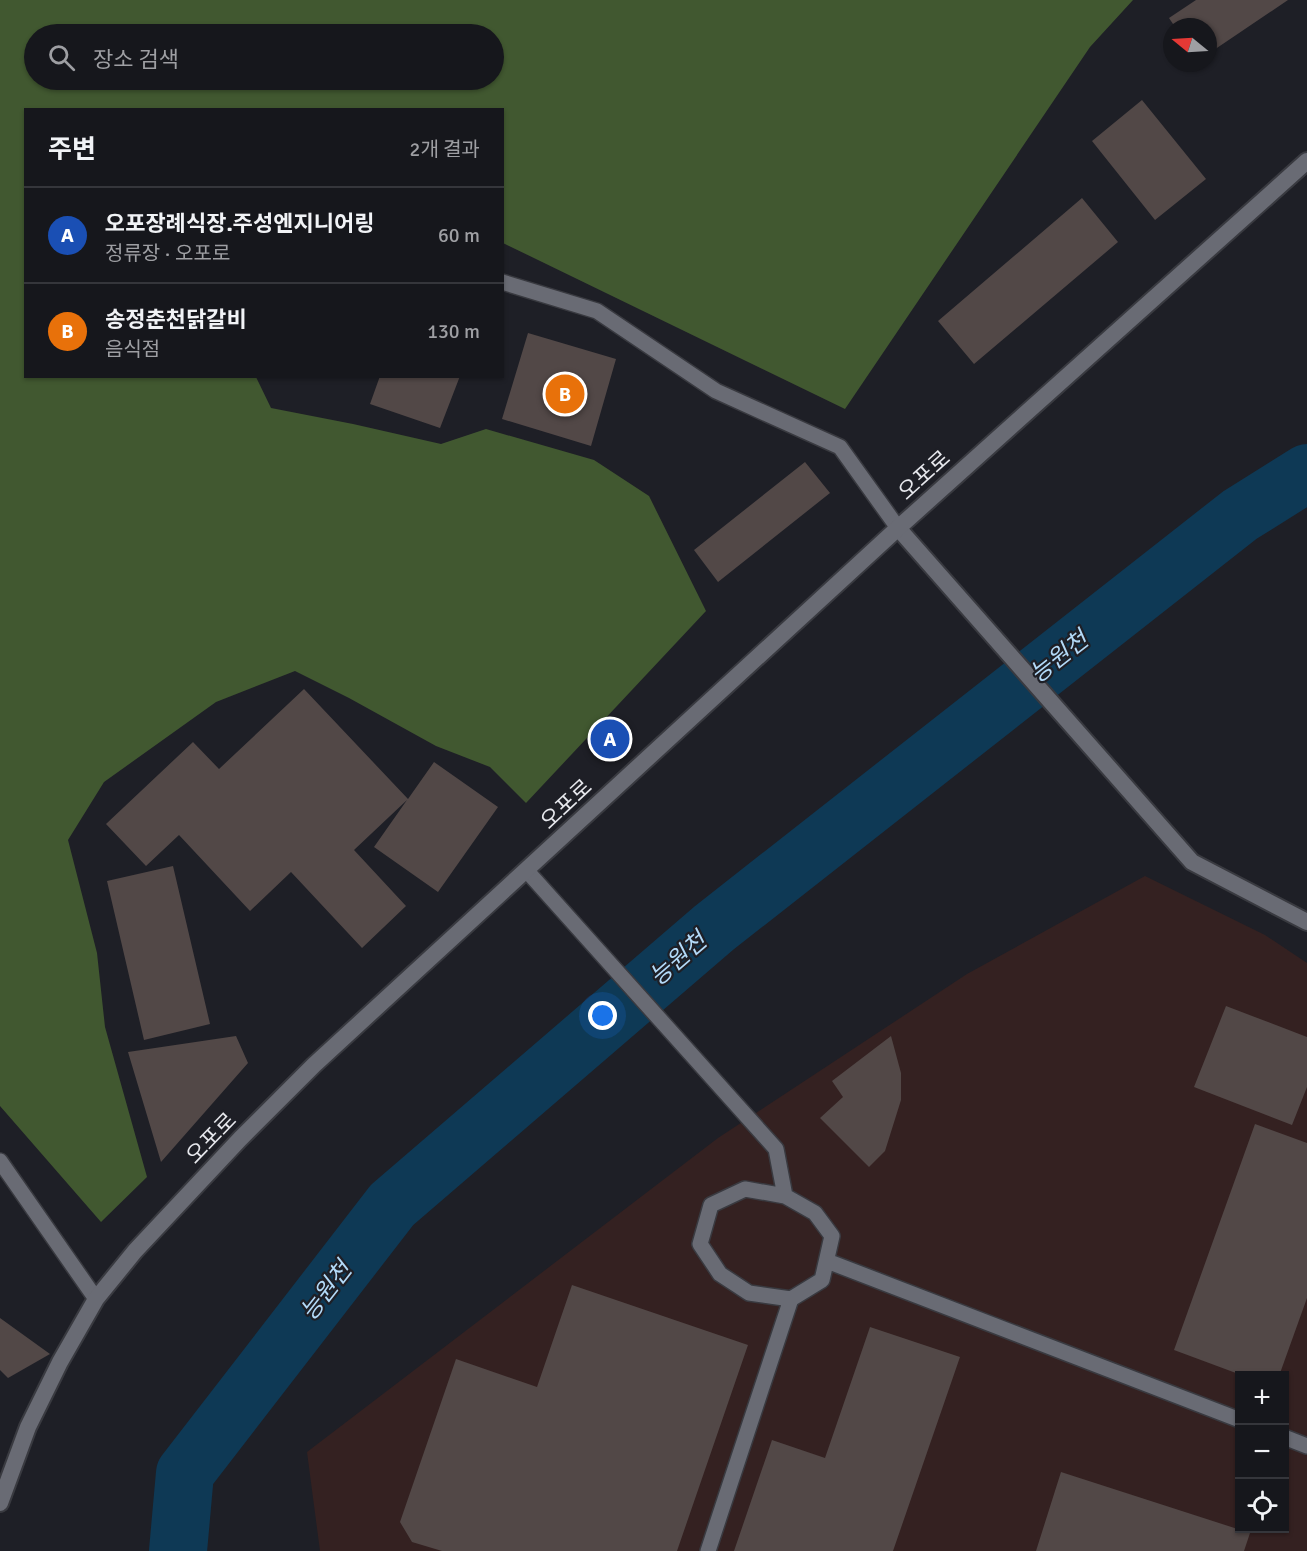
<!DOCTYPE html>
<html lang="ko">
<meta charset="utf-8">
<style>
body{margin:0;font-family:Signika,"Noto Sans KR",sans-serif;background:#1f2025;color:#f1f3f6}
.controls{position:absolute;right:18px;bottom:18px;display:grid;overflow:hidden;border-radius:0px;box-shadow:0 2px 4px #0004}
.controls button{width:54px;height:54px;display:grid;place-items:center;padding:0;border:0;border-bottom:2px solid #35363b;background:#16171c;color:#f1f3f6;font:30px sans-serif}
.compass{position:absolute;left:1163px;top:18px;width:54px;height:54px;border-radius:50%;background:#16171c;box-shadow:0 2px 4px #0004;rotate:288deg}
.you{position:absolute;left:603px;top:1016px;width:21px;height:21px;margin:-15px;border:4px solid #fff;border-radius:50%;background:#1a73e8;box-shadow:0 0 0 9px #1a73e833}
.badge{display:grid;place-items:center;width:39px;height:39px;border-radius:50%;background:#d93025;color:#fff;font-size:20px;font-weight:700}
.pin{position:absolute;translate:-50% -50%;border:3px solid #fff;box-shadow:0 2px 6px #0006}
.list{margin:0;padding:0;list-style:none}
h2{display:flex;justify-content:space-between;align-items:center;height:78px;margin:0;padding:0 24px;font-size:26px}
h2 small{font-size:20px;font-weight:400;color:#9e9fa3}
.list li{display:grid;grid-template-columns:39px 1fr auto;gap:18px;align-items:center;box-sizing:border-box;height:96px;padding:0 24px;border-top:2px solid #35363b}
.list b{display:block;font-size:22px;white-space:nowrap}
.list p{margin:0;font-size:20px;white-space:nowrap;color:#9e9fa3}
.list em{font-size:20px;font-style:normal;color:#9e9fa3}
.icon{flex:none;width:33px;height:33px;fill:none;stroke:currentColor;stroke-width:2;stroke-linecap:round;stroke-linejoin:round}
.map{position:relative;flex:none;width:1307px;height:1551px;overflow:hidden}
.search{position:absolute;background:#16171c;box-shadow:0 2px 4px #0004;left:24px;top:24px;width:480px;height:66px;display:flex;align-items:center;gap:15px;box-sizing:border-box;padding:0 21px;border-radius:33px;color:#9e9fa3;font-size:22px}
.panel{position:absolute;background:#16171c;box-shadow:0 2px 4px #0004;left:24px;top:108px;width:480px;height:270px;border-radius:0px}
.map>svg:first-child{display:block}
.industrial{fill:#342121;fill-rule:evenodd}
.forest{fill:#415830;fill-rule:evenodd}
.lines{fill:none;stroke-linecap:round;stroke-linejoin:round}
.river{stroke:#0e3955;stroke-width:58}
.building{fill:#524847}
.service-casing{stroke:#393a40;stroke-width:18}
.minor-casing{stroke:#393a40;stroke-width:20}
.tertiary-casing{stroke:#393a40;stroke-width:20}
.service{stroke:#696b74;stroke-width:15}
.minor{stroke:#696b74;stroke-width:16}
.tertiary{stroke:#696b74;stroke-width:16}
.labels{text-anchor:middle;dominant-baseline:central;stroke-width:4.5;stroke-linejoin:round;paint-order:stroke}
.street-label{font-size:22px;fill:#e7e8ed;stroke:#1e1f26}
.water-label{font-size:24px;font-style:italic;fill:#b3daf8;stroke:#1e1f26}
</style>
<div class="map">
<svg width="1307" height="1551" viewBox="0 0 1307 1551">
<rect width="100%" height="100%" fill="#1e1f26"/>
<path class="industrial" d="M1145,876L1265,935L1307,963V1551H320L307,1452L718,1138L967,974ZM1240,1376H1284V1528H1240Z"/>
<path class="forest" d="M0,0H1133L1090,47L845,409L503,243L502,110H26V376L256,377L271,408L353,424L441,444L486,429L594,460L649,496L706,611L526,803L490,767L436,746L349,698L295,671L216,702L104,782L68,840L97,953L105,1027L147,1177L101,1222L0,1106ZM34,34H494V80H34Z"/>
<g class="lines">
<path class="river" d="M178,1551L185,1473L392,1205L714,928L1240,515L1307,473"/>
</g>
<path class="building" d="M1196,0H1288L1208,54V27H1175L1169,18Z
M1142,100L1206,179L1155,220L1092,141Z
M1082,198L1118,242L974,364L938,321Z
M528,333L616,359L591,446L502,419Z
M380,376H460L440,428L370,404Z
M805,462L830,493L718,582L694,550Z
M304,689L408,799L434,762L498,807L438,892L374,847L407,800L354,850L406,906L362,948L291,872L250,911L179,835L146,866L106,824L193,742L219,769Z
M173,866L210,1024L144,1040L107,881Z
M1226,1006L1307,1037V1087L1292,1125L1194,1087Z
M236,1036L248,1063L161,1162L128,1052Z
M891,1036L901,1073V1100L885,1151L869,1167L820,1118L843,1097L832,1081Z
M1255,1124L1307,1143V1298L1279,1376H1244L1174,1350Z
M572,1285L748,1345L677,1551H442L412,1542L400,1522L456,1359L537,1387Z
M0,1318L50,1354L8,1378L0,1370Z
M870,1327L960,1357L893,1551H734L772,1440L825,1458Z
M1061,1472L1250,1533L1244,1551H1036Z"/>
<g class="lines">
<g class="service-casing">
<path id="service" d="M502,282L597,311L716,391L840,447L898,528
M527,871L776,1149L785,1196
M0,1161L96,1299
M745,1189L785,1196L815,1213L832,1236L822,1280L791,1299L749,1293L720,1274L700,1244L711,1205Z
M827,1261L1240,1420
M1284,1437L1307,1446
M708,1551L791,1299"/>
</g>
<g class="minor-casing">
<path id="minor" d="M898,528L1192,862L1307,922"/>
</g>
<g class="tertiary-casing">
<path id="tertiary" d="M0,1503L28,1427L60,1362L96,1299L135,1251L240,1139L314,1065L898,528L1307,161"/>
</g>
<use href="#service" class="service"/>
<use href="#minor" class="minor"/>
<use href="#tertiary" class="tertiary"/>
</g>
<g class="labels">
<g class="street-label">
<text transform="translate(924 475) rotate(-42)">오포로</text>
<text transform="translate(566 804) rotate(-43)">오포로</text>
<text transform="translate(211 1138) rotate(-46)">오포로</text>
</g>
<g class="water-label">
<text transform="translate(1059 657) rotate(-38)">능원천</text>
<text transform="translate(678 959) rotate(-41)">능원천</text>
<text transform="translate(326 1291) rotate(-52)">능원천</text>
</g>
</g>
</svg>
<div class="controls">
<button>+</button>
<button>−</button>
<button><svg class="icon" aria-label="locate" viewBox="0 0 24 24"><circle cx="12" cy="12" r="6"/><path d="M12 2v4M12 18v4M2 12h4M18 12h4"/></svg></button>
</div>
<svg class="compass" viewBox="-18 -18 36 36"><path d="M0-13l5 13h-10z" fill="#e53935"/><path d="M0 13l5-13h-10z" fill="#9e9fa3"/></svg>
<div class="you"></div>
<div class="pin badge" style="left:610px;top:739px;background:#1a4fb4">A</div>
<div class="pin badge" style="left:565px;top:394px;background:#e8710a">B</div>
<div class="search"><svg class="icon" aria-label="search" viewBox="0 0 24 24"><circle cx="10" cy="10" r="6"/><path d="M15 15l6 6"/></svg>장소 검색</div>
<section class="panel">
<h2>주변<small>2개 결과</small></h2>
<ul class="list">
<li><span class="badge" style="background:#1a4fb4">A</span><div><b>오포장례식장.주성엔지니어링</b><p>정류장 · 오포로</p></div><em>60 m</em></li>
<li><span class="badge" style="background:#e8710a">B</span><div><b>송정춘천닭갈비</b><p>음식점</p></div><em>130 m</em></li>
</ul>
</section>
</div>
